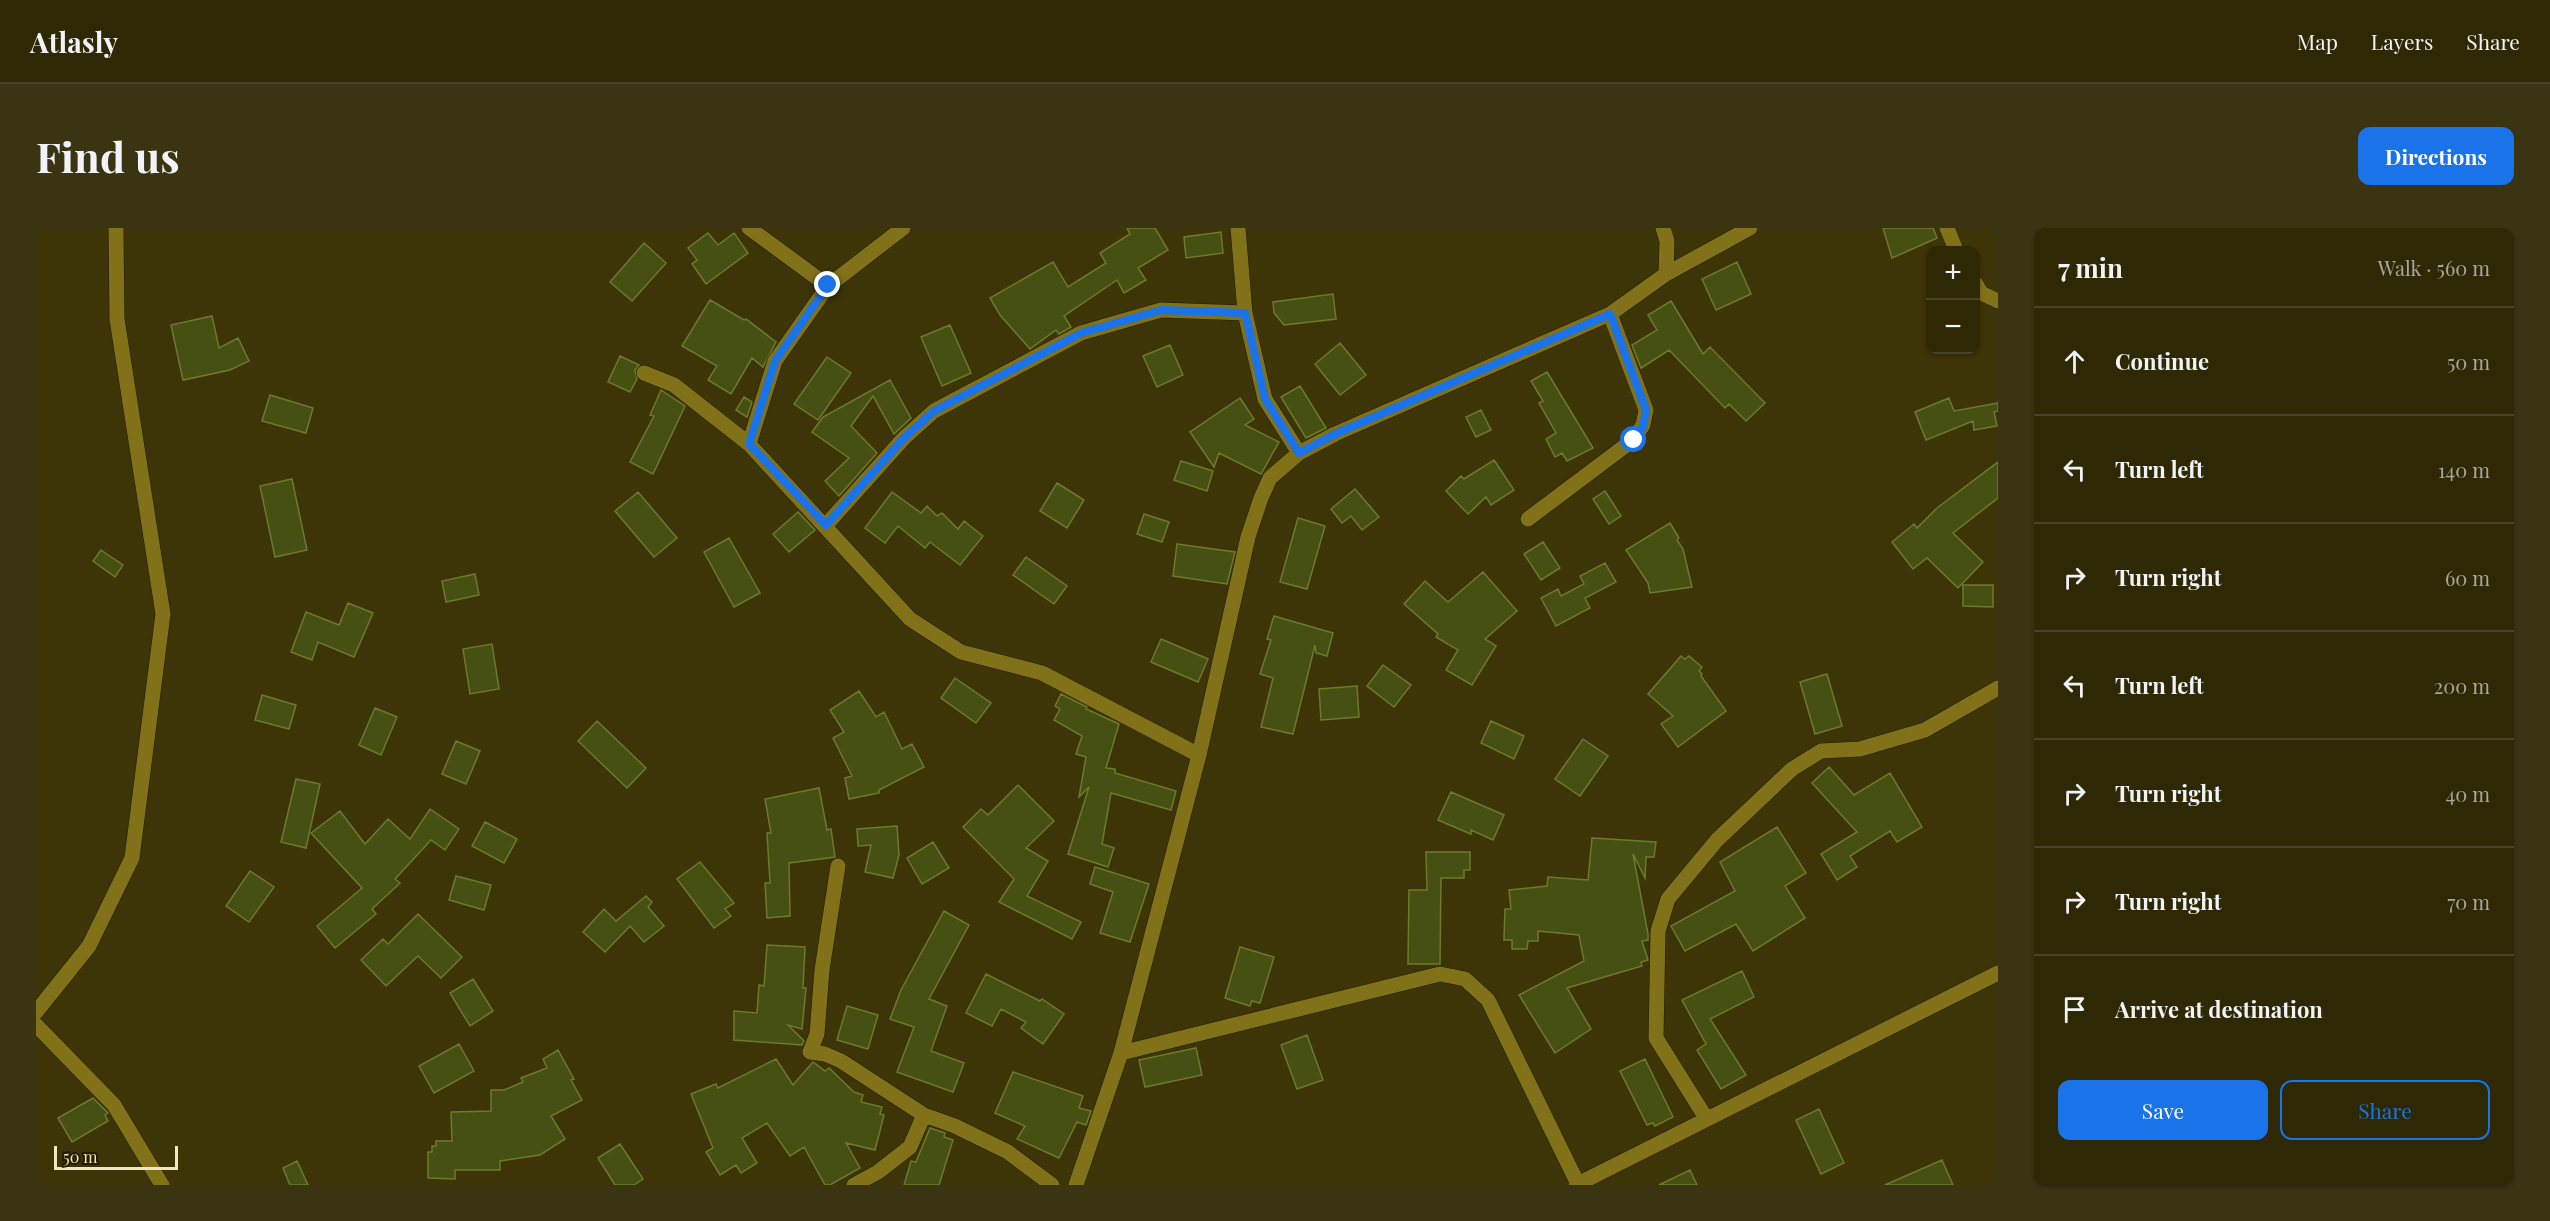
<!DOCTYPE html>
<meta charset="utf-8">
<style>
body{margin:0;font-family:"Playfair Display",serif;background:#3a3413;color:#f1f3f6}
.controls{position:absolute;right:18px;top:18px;display:grid;overflow:hidden;border-radius:12px;box-shadow:0 2px 4px #0004}
.controls button{width:54px;height:54px;display:grid;place-items:center;padding:0;border:0;border-bottom:2px solid #494427;background:#2e2805;color:#f1f3f6;font:30px sans-serif}
.scale{position:absolute;left:18px;bottom:15px;width:124px;box-sizing:border-box;padding-left:6px;border:3px solid #efe7c0;border-top:0;font-size:16px;line-height:21px;white-space:nowrap;color:#efe7c0;-webkit-text-stroke:4px #231c00;paint-order:stroke}
.stop{position:absolute;width:18px;height:18px;margin:-14px;border:4px solid #1a73e8;border-radius:50%;background:#fff}
.stop.end{background:#1a73e8;border-color:#fff;box-shadow:0 2px 6px #0008}
.list{margin:0;padding:0;list-style:none}
h2{display:flex;justify-content:space-between;align-items:center;height:78px;margin:0;padding:0 24px;font-size:26px}
h2 small{font-size:20px;font-weight:400;color:#a7a69a}
.list li{display:grid;grid-template-columns:39px 1fr auto;gap:18px;align-items:center;box-sizing:border-box;height:108px;padding:0 24px;border-top:2px solid #494427}
.list b{display:block;font-size:22px;white-space:nowrap}
.list em{font-size:20px;font-style:normal;color:#a7a69a}
.actions{display:flex;gap:12px;padding:18px 24px}
.actions a{flex:1;padding:14px 0;border:2px solid #1a73e8;border-radius:12px;text-align:center;font-size:21px;color:#1a73e8}
.actions .main{background:#1a73e8;color:#fff}
.icon{flex:none;width:33px;height:33px;fill:none;stroke:currentColor;stroke-width:2;stroke-linecap:round;stroke-linejoin:round}
.map{position:relative;flex:none;width:1962px;height:957px;overflow:hidden;border-radius:12px}
header{display:flex;align-items:center;gap:36px;box-sizing:border-box;height:84px;padding:0 30px;background:#2e2805;border-bottom:2px solid #494427}
header strong{font-size:28px}
nav{display:flex;gap:33px;margin-inline-start:auto;font-size:21px}
.intro{display:flex;align-items:center;justify-content:space-between;box-sizing:border-box;height:144px;padding:0 36px}
h1{margin:0;font-size:42px}
.button{padding:15px 27px;border-radius:12px;background:#1a73e8;color:#fff;font-size:21px;font-weight:700}
main{display:flex;gap:36px;padding:0 36px}
aside{flex:1;background:#2e2805;border-radius:12px;box-shadow:0 2px 4px #0004}
.map>svg:first-child{display:block}
.building{fill:#465013;stroke:#6d7a2c;stroke-width:1.5}
.lines{fill:none;stroke-linecap:round;stroke-linejoin:round}
.minor-casing{stroke:#211c03;stroke-width:16}
.minor{stroke:#817119;stroke-width:15}
.route{stroke:#1a73e8;stroke-width:8}
</style>
<header>
<strong>Atlasly</strong>
<nav><a>Map</a><a>Layers</a><a>Share</a></nav>
</header>
<div class="intro"><h1>Find us</h1><a class="button">Directions</a></div>
<main>
<div class="map">
<svg width="1962" height="957" viewBox="0 0 1962 957">
<rect width="100%" height="100%" fill="#3d3507"/>
<path class="building" d="M1091,0H1119L1132,22L1102,40L1110,52L1088,65L1081,52L1028,88L1035,99L1023,106L1020,102L994,121L964,87L954,70L1017,34L1032,59L1070,35L1064,25L1094,6Z
M1847,0H1897L1901,10L1856,30Z
M1185,4L1187,25L1150,30L1148,9Z
M672,5L682,17L698,5L712,25L670,56L656,36L661,32L652,20Z
M608,15L630,35L596,73L574,54Z
M1701,34L1715,66L1680,82L1666,51Z
M1297,66L1300,91L1248,97L1238,85L1237,74Z
M674,72L708,92L710,91L740,114L727,139L716,130L695,166L672,152L681,138L646,118Z
M1635,73L1667,126L1674,119L1729,175L1710,193L1693,176L1689,180L1633,122L1605,140L1596,117L1621,102L1612,87Z
M176,88L183,120L202,110L213,133L194,142L147,152L135,97Z
M914,97L935,145L906,158L885,109Z
M1304,115L1330,147L1304,167L1279,136Z
M1134,117L1147,147L1121,159L1107,128Z
M584,128L603,137L599,142L601,151L594,164L572,154Z
M791,129L815,145L782,192L758,176Z
M1511,144L1557,220L1531,233L1526,225L1519,229L1510,211L1520,205L1503,175L1507,173L1495,153Z
M854,152L875,190L858,206L837,168L815,198L841,225L803,268L789,253L813,230L776,204L787,189Z
M1264,158L1290,200L1270,210L1245,169Z
M625,162L649,178L617,246L594,234L618,188L614,187Z
M234,167L277,180L270,205L226,193Z
M708,169L716,174L711,189L700,182Z
M1204,170L1218,191L1209,197L1243,214L1225,246L1183,225L1178,239L1154,204Z
M1913,170L1918,183L1962,175V183L1958,184L1961,198L1938,202L1937,193L1890,212L1879,184Z
M1445,182L1455,202L1440,209L1430,189Z
M1458,232L1478,262L1455,277L1450,269L1432,286L1410,263L1425,248L1428,251Z
M1145,233L1177,243L1171,263L1138,252Z
M1962,234V270L1917,305L1947,334L1922,360L1891,330L1877,341L1856,314L1878,296L1881,300L1901,280Z
M256,251L271,322L239,329L224,258Z
M1021,255L1048,272L1031,300L1004,283Z
M1319,261L1343,289L1326,302L1315,288L1306,295L1295,281Z
M1569,263L1585,288L1573,296L1557,271Z
M602,264L641,310L618,329L579,283Z
M856,264L885,285L891,278L901,288L906,285L922,301L928,293L947,308L924,337L894,314L889,320L862,298L849,315L829,300Z
M762,284L779,302L753,324L737,306Z
M1108,286L1133,294L1126,314L1101,306Z
M1262,290L1289,298L1271,361L1244,354Z
M1634,295L1643,310L1641,312L1647,321L1656,359L1614,365L1612,355L1590,322Z
M693,310L724,365L698,379L668,324Z
M1507,314L1524,340L1505,352L1488,326Z
M1141,316L1199,324L1191,356L1137,348Z
M65,322L87,337L79,349L57,333Z
M990,329L1031,358L1018,376L977,347Z
M1569,335L1580,354L1549,370L1554,380L1520,398L1505,370L1522,361L1525,368L1548,356L1544,348Z
M1447,344L1481,383L1449,411L1460,418L1436,457L1410,442L1422,422L1400,409L1402,406L1368,376L1389,353L1412,374Z
M439,346L443,367L410,374L406,353Z
M1927,357H1957V379L1927,378Z
M312,375L337,385L318,429L282,414L276,432L255,424L270,384L303,397Z
M1238,388L1297,405L1291,428L1280,425L1279,417L1257,506L1225,499L1237,450L1224,446L1235,412L1231,411Z
M1125,411L1172,431L1162,454L1115,434Z
M456,416L463,461L434,466L427,421Z
M1645,428L1649,431L1653,428L1666,439L1663,443L1666,446L1665,448L1690,483L1642,519L1625,496L1637,488L1612,466Z
M1347,437L1375,457L1358,479L1331,458Z
M1791,446L1806,498L1779,506L1764,454Z
M919,450L955,475L940,495L905,470Z
M1321,458L1323,489L1285,492L1283,461Z
M823,463L840,489L848,484L866,521L876,516L888,539L843,562V565L813,571L809,550L816,548L797,510L808,504L794,482Z
M1025,466L1051,479L1050,481L1083,496L1070,540L1079,541V545L1140,563L1135,582L1075,565L1066,616L1078,620L1072,639L1032,626L1053,559L1043,569L1050,529L1040,526L1046,508L1018,492L1024,481L1019,478Z
M226,467L260,477L253,501L219,492Z
M339,480L361,489L345,527L323,517Z
M561,493L610,540L591,560L542,513Z
M1455,493L1488,508L1478,531L1445,515Z
M1547,511L1572,528L1544,568L1519,551Z
M420,513L444,523L430,556L406,546Z
M1793,539L1818,567L1854,545L1886,599L1861,614L1854,603L1814,628L1821,639L1801,652L1785,626L1821,604L1776,555Z
M260,551L284,556L270,620L245,614Z
M982,557L1018,593L990,620L1012,633L991,668L1045,694L1036,711L963,674L978,651L927,599L945,581L952,587Z
M783,560L791,602L795,601L799,629L753,635L754,688L731,690L729,655H734L731,605H735L729,571Z
M1415,564L1468,587L1457,612L1435,602V606L1402,592Z
M394,581L423,601L409,622L395,612L359,651L364,655L336,681L340,686L299,720L281,698L326,660L275,605L304,583L329,616L352,591L374,611Z
M449,594L481,611L468,635L436,618Z
M861,598L863,627L857,650L829,644L835,617L822,618L821,601Z
M1741,599L1770,645L1749,658L1769,690L1717,723L1700,696L1649,723L1635,698L1699,663L1684,634Z
M1556,610L1620,614L1618,629H1610L1609,650L1597,626L1612,706V712L1606,713L1612,732L1605,734L1606,738L1531,760L1555,801L1519,825L1483,767L1548,733L1543,707L1502,703V713H1492L1491,721H1476V712H1468L1469,681H1475L1473,662L1511,658L1512,649L1552,652Z
M897,614L913,640L886,656L871,630Z
M1390,624H1434V642H1428V650H1405L1404,736H1372L1373,662H1391Z
M664,634L698,675L689,681L695,688L678,700L641,651Z
M1059,639L1113,656L1094,714L1064,705L1077,664L1054,656Z
M214,643L238,659L213,694L190,678Z
M420,648L455,657L448,682L413,672Z
M610,668L616,674L612,679L628,698L608,714L594,698L569,724L547,704L568,681L580,693Z
M908,683L933,697L893,771L911,778L895,823L928,835L917,864L861,844L878,799L854,791L865,762Z
M382,686L426,729L405,750L382,728L350,758L325,732L347,711L352,716Z
M731,717L769,719L767,760H770L766,801L752,797L768,813L766,817L698,812V783L721,785L723,757L728,758Z
M1204,719L1238,729L1224,775L1216,773L1214,778L1189,770Z
M1706,743L1718,769L1674,791L1710,847L1685,861L1661,822L1670,816L1646,772Z
M950,746L1004,773L1006,771L1028,786L1007,816L985,800L990,794L965,781L956,798L930,785Z
M437,751L457,783L434,798L414,765Z
M811,778L842,787L832,821L801,812Z
M1271,807L1287,852L1261,861L1245,817Z
M423,816L438,843L398,865L383,838Z
M1160,820L1166,847L1109,859L1103,832Z
M522,822L538,851L535,852L546,872L515,888L529,911L504,927L464,933V942H419V951L392,950V924H396V918H400V913H416L415,884L455,883V862H468L487,854L485,850L511,840L507,831Z
M740,831L757,857L777,834L789,843L793,840L818,864L827,867L825,874L846,879L844,886L848,887L839,922L810,915L824,940L794,957H789L768,919L754,928L731,895L706,910L721,935L705,945L700,937L684,947L670,924L677,920L655,866L680,856L682,860Z
M1609,831L1637,889L1619,898L1617,895L1611,897L1584,843Z
M977,844L1047,868L1043,880L1055,883L1050,897L1041,894L1023,930L981,911L989,898L959,885Z
M57,870L72,885L69,887L72,893L36,914L22,890Z
M1783,881L1808,935L1785,946L1760,892Z
M894,900L909,905L908,909L917,912L903,957H868L875,933L880,934Z
M584,916L607,951L598,957H579L562,930Z
M1906,932L1917,957H1849Z
M261,933L272,957H254L247,940Z
M1654,942L1661,957H1623Z"/>
<g class="lines">
<g class="minor-casing">
<path id="minor" d="M713,0L792,58
M1202,0L1209,85L1229,171L1263,225
M1627,0L1631,13L1630,46
M1911,0L1920,22
M1940,56L1945,65L1962,73
M608,145L638,157L713,216L874,391L925,424L1006,445L1163,527
M713,216L739,133L792,58L867,0
M1492,291L1597,212L1607,197L1610,182L1574,86
M790,297L868,210L898,183L1045,105L1125,82L1209,85
M802,638L786,742L781,806L774,824L789,826L805,833L888,887L919,898L972,924L1016,957
M0,784L53,718L96,630L127,386L81,91L80,0
M0,797L78,877L126,957
M1085,825L1404,746L1429,751L1452,772L1542,956
M1670,890L1620,810L1622,703L1632,671L1681,612L1756,541L1785,523L1824,521L1889,502L1962,460
M818,957L842,944L874,919L888,887
M1040,957L1085,825L1163,527L1212,309L1225,270L1234,250L1263,225L1299,206L1574,86L1630,46L1714,0
M1540,957L1962,745"/>
</g>
<use href="#minor" class="minor"/>
</g>
<g class="lines">
<path class="route" d="M792,57L739,133L713,216L790,297L868,210L898,183L1045,105L1125,82L1209,85L1229,171L1263,225L1299,206L1574,86L1610,182L1607,198L1598,212"/>
</g>
</svg>
<div class="controls">
<button>+</button>
<button>−</button>
</div>
<div class="scale">50 m</div>
<div class="stop" style="left:1598px;top:212px"></div>
<div class="stop end" style="left:792px;top:57px"></div>
</div>
<aside>
<h2>7 min<small>Walk · 560 m</small></h2>
<ul class="list">
<li><svg class="icon" aria-label="ahead" viewBox="0 0 24 24"><path d="M12 20V5M6 11l6-6 6 6"/></svg><div><b>Continue</b></div><em>50 m</em></li>
<li><svg class="icon" aria-label="left" viewBox="0 0 24 24"><path d="M17 20v-9H6M10 6l-5 5 5 5"/></svg><div><b>Turn left</b></div><em>140 m</em></li>
<li><svg class="icon" aria-label="right" viewBox="0 0 24 24"><path d="M7 20v-9h11M14 6l5 5-5 5"/></svg><div><b>Turn right</b></div><em>60 m</em></li>
<li><svg class="icon" aria-label="left" viewBox="0 0 24 24"><path d="M17 20v-9H6M10 6l-5 5 5 5"/></svg><div><b>Turn left</b></div><em>200 m</em></li>
<li><svg class="icon" aria-label="right" viewBox="0 0 24 24"><path d="M7 20v-9h11M14 6l5 5-5 5"/></svg><div><b>Turn right</b></div><em>40 m</em></li>
<li><svg class="icon" aria-label="right" viewBox="0 0 24 24"><path d="M7 20v-9h11M14 6l5 5-5 5"/></svg><div><b>Turn right</b></div><em>70 m</em></li>
<li><svg class="icon" aria-label="arrive" viewBox="0 0 24 24"><path d="M6 21V4h12l-3 4 3 4H6"/></svg><div><b>Arrive at destination</b></div></li>
</ul>
<div class="actions"><a class="main">Save</a><a>Share</a></div>
</aside>
</main>
